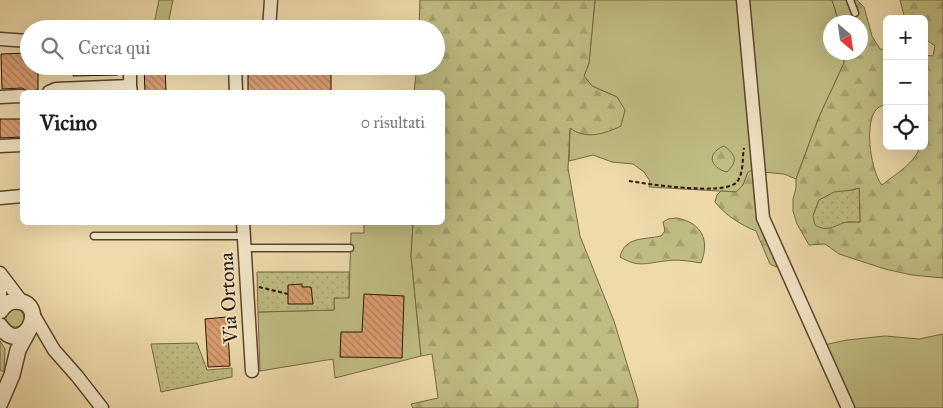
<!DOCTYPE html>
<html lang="it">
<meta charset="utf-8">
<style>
body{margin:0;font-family:"IM FELL Great Primer",serif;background:#f6f6f6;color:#222}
.controls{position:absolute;right:15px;top:15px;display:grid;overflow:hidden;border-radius:8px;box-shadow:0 5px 20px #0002}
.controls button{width:45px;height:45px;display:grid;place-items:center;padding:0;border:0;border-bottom:1px solid #e0e0e0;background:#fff;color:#222;font:25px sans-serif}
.compass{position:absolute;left:823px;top:15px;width:45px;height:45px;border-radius:50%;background:#fff;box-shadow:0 5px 20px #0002;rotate:151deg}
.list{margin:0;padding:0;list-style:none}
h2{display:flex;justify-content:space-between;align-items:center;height:65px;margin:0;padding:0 20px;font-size:21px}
h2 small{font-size:16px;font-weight:400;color:#767676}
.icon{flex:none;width:28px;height:28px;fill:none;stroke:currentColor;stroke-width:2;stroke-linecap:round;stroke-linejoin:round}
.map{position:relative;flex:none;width:943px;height:408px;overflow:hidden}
.search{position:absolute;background:#fff;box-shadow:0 5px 20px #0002;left:20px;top:20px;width:425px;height:55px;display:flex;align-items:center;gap:12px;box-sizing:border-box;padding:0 18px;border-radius:28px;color:#767676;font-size:19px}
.panel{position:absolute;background:#fff;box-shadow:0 5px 20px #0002;left:20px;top:90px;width:425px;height:135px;border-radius:8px}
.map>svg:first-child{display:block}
.green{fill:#c0bd84;stroke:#746942}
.forest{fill:url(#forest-firs);stroke:#746942;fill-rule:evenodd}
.garden{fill:url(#garden-dots);stroke:#746942}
.building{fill:url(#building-back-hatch);stroke:#271501}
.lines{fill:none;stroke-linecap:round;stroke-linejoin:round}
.service-casing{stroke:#59462c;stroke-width:9}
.minor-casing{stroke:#59462c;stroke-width:15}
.tertiary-casing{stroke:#59462c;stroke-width:18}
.path{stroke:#271501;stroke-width:2;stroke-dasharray:4 2.5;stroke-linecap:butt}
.service{stroke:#f4e7c8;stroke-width:6}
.minor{stroke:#f4e7c8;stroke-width:12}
.tertiary{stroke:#f4e7c8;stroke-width:15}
.labels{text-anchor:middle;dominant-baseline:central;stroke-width:4;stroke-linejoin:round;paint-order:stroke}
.street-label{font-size:20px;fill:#271501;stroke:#f4e7c8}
</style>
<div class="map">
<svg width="943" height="408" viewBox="0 0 943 408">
<defs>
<pattern id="forest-firs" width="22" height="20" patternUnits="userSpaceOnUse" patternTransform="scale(1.25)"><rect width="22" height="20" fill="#c0bd84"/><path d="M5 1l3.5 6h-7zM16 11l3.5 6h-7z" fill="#a5a270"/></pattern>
<pattern id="garden-dots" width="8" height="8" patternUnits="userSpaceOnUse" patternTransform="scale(1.25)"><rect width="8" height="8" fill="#c0bd84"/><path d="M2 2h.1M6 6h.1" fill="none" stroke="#a5a270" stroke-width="1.8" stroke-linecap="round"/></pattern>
<pattern id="building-back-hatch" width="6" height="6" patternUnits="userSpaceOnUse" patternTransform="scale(1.25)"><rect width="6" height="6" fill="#db9f72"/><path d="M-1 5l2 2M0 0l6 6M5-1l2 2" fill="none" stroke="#b2805b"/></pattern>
</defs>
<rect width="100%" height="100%" fill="#eedaab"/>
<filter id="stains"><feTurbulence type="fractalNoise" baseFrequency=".004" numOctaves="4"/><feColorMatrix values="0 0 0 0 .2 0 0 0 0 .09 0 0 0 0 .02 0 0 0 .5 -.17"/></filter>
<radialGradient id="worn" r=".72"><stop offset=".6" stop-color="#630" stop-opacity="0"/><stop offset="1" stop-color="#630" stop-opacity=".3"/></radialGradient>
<path class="green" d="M159,0H173L167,29H153Z
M595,0H740L756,171L748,172L743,185L736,192L649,187L650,181L644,172L633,164L612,162L593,155L569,161L570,128L617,97L592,86L584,76L589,63Z
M749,0H832L839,22H830V52L844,53V63L819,117L796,179L784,174L763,172Z
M364,223H413L411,256L421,356L335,378L333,359L260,371L258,312L334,310V298L349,297L351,233H364Z
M6 318a9 9 0 1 1 18 0a9 9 0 1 1-18 0Z
M943,334V408H851L824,345L847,340L885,336L919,339Z
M0,341L5,349L4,372L0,370Z"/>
<path class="forest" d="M420,0H595L589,63L584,76L592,86L617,97L625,110L621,126C605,134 585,140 570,128L568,168L580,236L614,321L638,400V408H413L411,404L438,398L432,354L421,356L411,256L413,223L442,222V92H414L417,66H436V29H419Z
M832,0H857L864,7L872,36L880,49L887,50V104C882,105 876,108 874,113C865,128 871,172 882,185C894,175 916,163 920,146H924V55L933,56L935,46L924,38V19H905L900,0H943V278L912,275L885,269L839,254L825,244L809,245L797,224L793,211V199L796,188V179L819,117L844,63V53L860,52V22H839ZM859,188L860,222H844L813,216L819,200Z
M724,146C736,155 738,161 727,172C710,168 706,153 724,146Z
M752,170L756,171L778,265L776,267L770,264L756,231C741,225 725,215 715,202L717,195L721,191L736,192L743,185L748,172Z
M677,218C702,223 710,240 701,263C690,261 676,259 665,261C646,263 639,268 620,257C625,236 644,240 661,236L665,231L663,222L668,219Z"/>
<path class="garden" d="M859,188L860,222C854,222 848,221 843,223C832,227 827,232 815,225L813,216L819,200L834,192L853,190Z
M257,272H349V298H334V310L258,312Z
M197,343L207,370L232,368V377L161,392L151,344Z"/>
<path class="building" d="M29,53V66H38V90L28,91L22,88L2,89L1,54Z
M73,66H118V75L73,76Z
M144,66H165L166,91L145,92Z
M331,69V92H248V70Z
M0,119H22V137L0,138Z
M302,284V287H311L313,304H288V285Z
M364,294L404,296L402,358L340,357L341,332H362Z
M227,317L230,366L208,367L205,319Z"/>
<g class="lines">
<g class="service-casing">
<path id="service" d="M850,0L855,13
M94,236H243
M244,248H350"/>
</g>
<g class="minor-casing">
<path id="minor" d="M743,0L763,218L848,408
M269,29L271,0
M0,39L29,41
M130,66V86
M235,66L236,92
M49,92L56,89L130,86L131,92
M0,97L22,96
M0,146L22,145
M0,198L22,196
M243,222L252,371
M0,273L22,302
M0,282V297
M33,314L54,350L77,376L102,408"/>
</g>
<g class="tertiary-casing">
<path id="tertiary" d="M0,311C4,305 9,301 16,301C51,303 23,359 0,326
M0,403L12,375L18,350L30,328"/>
</g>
<path class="path" d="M629,181C648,184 724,196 737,182C744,173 742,158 744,148
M259,287L288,294"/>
<use href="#service" class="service"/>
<use href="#minor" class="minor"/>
<use href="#tertiary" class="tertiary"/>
</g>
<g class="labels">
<g class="street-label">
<text transform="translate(228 298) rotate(-93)">Via Ortona</text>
</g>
</g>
<rect width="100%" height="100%" filter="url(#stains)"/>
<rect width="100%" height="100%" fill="url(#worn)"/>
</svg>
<div class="controls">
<button>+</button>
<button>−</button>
<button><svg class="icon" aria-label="locate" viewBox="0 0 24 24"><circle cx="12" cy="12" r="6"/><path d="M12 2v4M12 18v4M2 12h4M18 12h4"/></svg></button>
</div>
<svg class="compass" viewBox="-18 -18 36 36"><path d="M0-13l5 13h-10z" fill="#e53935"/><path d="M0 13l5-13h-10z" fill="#767676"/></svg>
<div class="search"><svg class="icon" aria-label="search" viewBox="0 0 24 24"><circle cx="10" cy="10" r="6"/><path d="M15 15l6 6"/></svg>Cerca qui</div>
<section class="panel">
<h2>Vicino<small>0 risultati</small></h2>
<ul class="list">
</ul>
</section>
</div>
